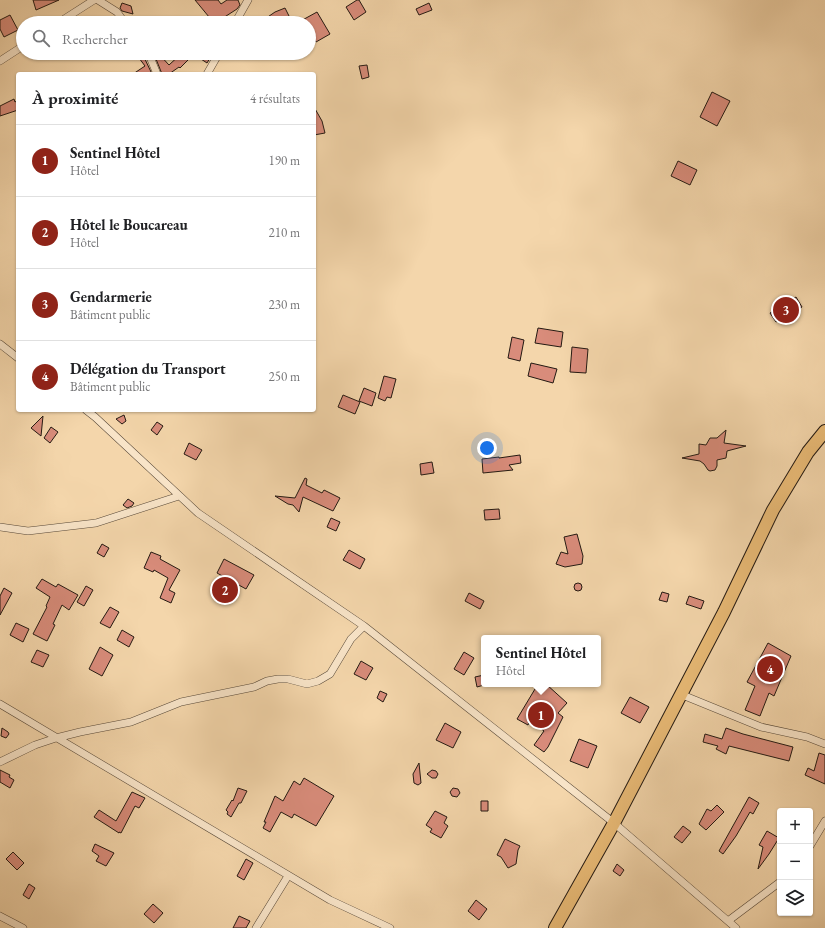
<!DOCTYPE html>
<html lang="fr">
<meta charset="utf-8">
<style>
body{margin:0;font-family:"EB Garamond",serif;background:#f6f6f6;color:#202124}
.controls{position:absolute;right:12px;bottom:12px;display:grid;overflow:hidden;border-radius:4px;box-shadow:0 1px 3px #0004}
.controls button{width:36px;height:36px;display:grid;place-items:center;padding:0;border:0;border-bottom:1px solid #e0e0e0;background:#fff;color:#202124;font:20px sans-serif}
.you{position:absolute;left:487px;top:448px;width:14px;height:14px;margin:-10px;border:3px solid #fff;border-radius:50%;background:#1a73e8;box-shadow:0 0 0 6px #1a73e833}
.badge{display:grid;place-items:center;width:26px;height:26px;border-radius:50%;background:#8f2418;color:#fff;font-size:13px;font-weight:700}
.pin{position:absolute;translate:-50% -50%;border:2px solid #fff;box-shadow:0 1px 4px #0006}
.popup{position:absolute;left:481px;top:635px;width:120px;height:52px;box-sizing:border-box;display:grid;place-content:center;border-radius:4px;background:#fff;filter:drop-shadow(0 1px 3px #0005);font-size:13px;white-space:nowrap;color:#757577}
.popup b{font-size:15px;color:#202124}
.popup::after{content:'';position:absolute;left:50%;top:100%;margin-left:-8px;border:8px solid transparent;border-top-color:#fff}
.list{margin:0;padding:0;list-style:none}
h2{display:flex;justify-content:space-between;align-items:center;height:52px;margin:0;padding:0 16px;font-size:17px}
h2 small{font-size:13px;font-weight:400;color:#757577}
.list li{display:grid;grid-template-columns:26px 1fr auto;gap:12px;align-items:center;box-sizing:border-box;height:72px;padding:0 16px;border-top:1px solid #e0e0e0}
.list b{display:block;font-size:15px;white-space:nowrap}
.list p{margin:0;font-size:13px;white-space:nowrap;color:#757577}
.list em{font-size:13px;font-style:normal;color:#757577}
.icon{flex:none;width:22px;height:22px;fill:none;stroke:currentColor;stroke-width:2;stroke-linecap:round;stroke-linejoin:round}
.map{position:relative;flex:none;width:825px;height:928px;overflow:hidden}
.search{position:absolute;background:#fff;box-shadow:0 1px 3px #0004;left:16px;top:16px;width:300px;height:44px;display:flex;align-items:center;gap:10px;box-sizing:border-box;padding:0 14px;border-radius:22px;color:#757577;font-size:15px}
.panel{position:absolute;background:#fff;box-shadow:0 1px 3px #0004;left:16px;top:72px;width:300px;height:340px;border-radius:4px}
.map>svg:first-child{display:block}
.building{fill:#d98c7b;stroke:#231912}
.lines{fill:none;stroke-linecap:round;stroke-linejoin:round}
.street-casing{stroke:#574838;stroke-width:8}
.primary-casing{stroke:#231912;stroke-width:14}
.street{stroke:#f8e4c8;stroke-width:7}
.primary{stroke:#eabb76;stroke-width:12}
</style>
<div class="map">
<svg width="825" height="928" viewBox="0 0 825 928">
<rect width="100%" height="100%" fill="#f4d6ab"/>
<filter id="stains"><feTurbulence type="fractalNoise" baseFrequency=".005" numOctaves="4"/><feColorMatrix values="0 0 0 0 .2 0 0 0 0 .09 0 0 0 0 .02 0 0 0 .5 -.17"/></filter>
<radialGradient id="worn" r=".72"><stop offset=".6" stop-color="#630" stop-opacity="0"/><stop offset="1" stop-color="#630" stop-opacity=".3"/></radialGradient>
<path class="building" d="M33,0H59L36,10Z
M195,0H218L221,4L227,0H238L240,5L237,9L223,18L227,23H214Z
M357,0H359L366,12L354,20L346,7Z
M122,3L131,6L133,14L122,11L120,8Z
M429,3L432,10L419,15L416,9Z
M285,8L290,18L280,23H259L275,12Z
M317,12L330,34L316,42L312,37L309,39V23H297Z
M10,15L18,30L4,37L0,29V20Z
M156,53H158L169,65L182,53H185L190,58L180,68L179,67L169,74H162L154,54Z
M192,53H213L207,63Z
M143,55L152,74H133L145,66L139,58Z
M367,65L369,77L362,79L359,66Z
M712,92L730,101L717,126L700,117Z
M14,99L15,102L18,100V110L0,116V106Z
M314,107L322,121L325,133L314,135Z
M678,161L697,170L690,185L671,176Z
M796,297L802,307L776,322L770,313Z
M538,328L563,332L561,347L535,343Z
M512,337L524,340L520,361L508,358Z
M572,347L588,349L586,373L570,372Z
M531,363L557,369L553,383L528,376Z
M384,376L396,379L391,398L387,397L385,401L378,398Z
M364,388L376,393L372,406L359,401Z
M343,395L360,402L355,414L338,407Z
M124,415L126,421L122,424L116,419Z
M43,416L41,436L31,428Z
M157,422L163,426L157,435L151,430Z
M51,427L58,432L50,443L44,438Z
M726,430L724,443L746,446L727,451L726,458L717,460V466L715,470L710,471L708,470L704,464L700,461L682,458L699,454V444L706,445L710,438H717Z
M189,443L202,450L196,460L184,454Z
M520,455L521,463L509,465L513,470L483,473L482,459L499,457V458Z
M432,462L434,473L421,475L420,464Z
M305,478L307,479L306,485L322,493L324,490L340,498L333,511L303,497L299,512L293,505L288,504L275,496L295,498Z
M128,499L134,503L132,506L127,508L123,505Z
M499,509L500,519L485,520L484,510Z
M331,518L340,522L336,531L327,527Z
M577,534L583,556L582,564L565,567L556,564L561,552L568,554L564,537Z
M102,544L109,548L104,557L97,553Z
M349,550L365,559L360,569L343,560Z
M151,552L161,556L160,559L180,570L169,590L175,593L171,603L160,598L168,578L154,570L153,572L144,568Z
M224,559L254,575L246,589L217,573Z
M42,579L56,587L58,584L78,595L69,610L62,605L53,624L55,625L47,641L33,634L47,607L46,606L50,597L36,588Z
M574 587a4 4 0 1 1 8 0a4 4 0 1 1-8 0Z
M86,586L93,590L84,606L77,602Z
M4,588L12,593L0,615V596Z
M662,592L669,594L667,602L659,600Z
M469,593L484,601L480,609L465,601Z
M689,596L704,601L701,609L686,604Z
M110,607L119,612L110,628L100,623Z
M16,623L29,629L23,642L10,635Z
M122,630L134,637L129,647L117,640Z
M768,643L791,656L774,696L769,693L760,716L745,710L755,686L747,682Z
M100,647L113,655L102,676L89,669Z
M37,650L49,655L43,667L31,662Z
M464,652L474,658L464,675L454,669Z
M361,661L373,668L366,680L354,674Z
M484,675V685L477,687L475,677Z
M538,684H546L567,703L558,713L563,717L548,747L544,752L534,745L544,731L530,720L528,725L517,719Z
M380,691L387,694L383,702L377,698Z
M630,697L649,707L640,723L621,713Z
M445,723L461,732L453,748L436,740Z
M2,728L8,732L9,734L6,738L1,736Z
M726,728L743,734L793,747L789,761L729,746L726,754L716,749L718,746L703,742L705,734L722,739Z
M579,739L597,746L588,768L570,761Z
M819,753L825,755V784L805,775L808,768L814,771Z
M419,763L421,783L418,785L414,783L413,774Z
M0,770L10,775L9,777L14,780L10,788L0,782Z
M432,770L436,771L438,774L436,778H432L427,774Z
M304,778L334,796L316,826L294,814L292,818L281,812L270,832L263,828L266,822H264L275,796L283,801L294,781L300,785Z
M238,788L247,791L241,803H239L231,817L227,814L228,812L226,810L232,800L233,801Z
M453,788L458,789L460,793L457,797L452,796L450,792Z
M132,792L145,798L139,808L135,806L121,833L119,832V833L94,817L99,810L116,821Z
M749,797L759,803L753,814L750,812L736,836L723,854L719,851Z
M481,801H488V811H481Z
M717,805L724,812L706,830L699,824L707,809L711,811Z
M435,811L447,817L444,823L448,826L441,838L430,832L432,829L426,825Z
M683,826L691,832L682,843L674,837Z
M767,831L779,838L769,854L758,869L763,847L759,845Z
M505,839L520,846L518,850L516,864L508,868L501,857L497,855Z
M95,844L114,853L106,866L96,861L99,856L92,851Z
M13,852L24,863L17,870L6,859Z
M246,859L253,863L244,880L237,876Z
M617,864L624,870L620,876L613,871Z
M29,884L35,888L29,899L23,895Z
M476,900L487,909L479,920L468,911Z
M153,904L163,913L154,923L144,914Z
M239,916L250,921L246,928H233Z"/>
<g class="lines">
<g class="street-casing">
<path id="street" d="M98,0L117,12L125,23
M58,23L94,0
M235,23L248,0
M147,53L150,57L157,74
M0,61L23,46
M207,74L219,53
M0,344L18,358
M86,410L95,417L198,513L364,626L614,823L736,928
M0,527L28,531L96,523L179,496
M680,694L761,727L807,737L825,744
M0,704L330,900L390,928
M0,762L35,745L56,738L80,732L131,722L181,702L254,687L267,681L278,679H288L307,684L318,681L330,674L351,639L364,626
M810,846L825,821
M0,916L23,928
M728,921L780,882
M256,928L288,876"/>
</g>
<g class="primary-casing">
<path id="primary" d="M555,928L614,823L724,612L773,510L808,452L825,431"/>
</g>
<use href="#street" class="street"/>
<use href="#primary" class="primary"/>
</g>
<rect width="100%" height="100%" filter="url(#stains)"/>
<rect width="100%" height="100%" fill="url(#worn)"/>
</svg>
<div class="controls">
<button>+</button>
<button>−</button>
<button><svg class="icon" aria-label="layers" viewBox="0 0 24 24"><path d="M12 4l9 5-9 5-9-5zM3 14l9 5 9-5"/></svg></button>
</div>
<div class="you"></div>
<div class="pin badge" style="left:541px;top:715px">1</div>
<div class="popup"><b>Sentinel Hôtel</b>Hôtel</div>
<div class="pin badge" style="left:225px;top:590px">2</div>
<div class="pin badge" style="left:786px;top:310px">3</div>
<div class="pin badge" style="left:770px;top:669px">4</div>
<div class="search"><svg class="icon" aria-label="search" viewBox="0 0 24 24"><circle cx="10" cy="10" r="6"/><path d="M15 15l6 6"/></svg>Rechercher</div>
<section class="panel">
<h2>À proximité<small>4 résultats</small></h2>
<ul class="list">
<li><span class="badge">1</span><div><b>Sentinel Hôtel</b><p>Hôtel</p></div><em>190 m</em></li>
<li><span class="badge">2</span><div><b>Hôtel le Boucareau</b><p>Hôtel</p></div><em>210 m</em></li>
<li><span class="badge">3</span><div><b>Gendarmerie</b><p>Bâtiment public</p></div><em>230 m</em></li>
<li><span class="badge">4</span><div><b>Délégation du Transport</b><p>Bâtiment public</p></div><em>250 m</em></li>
</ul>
</section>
</div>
